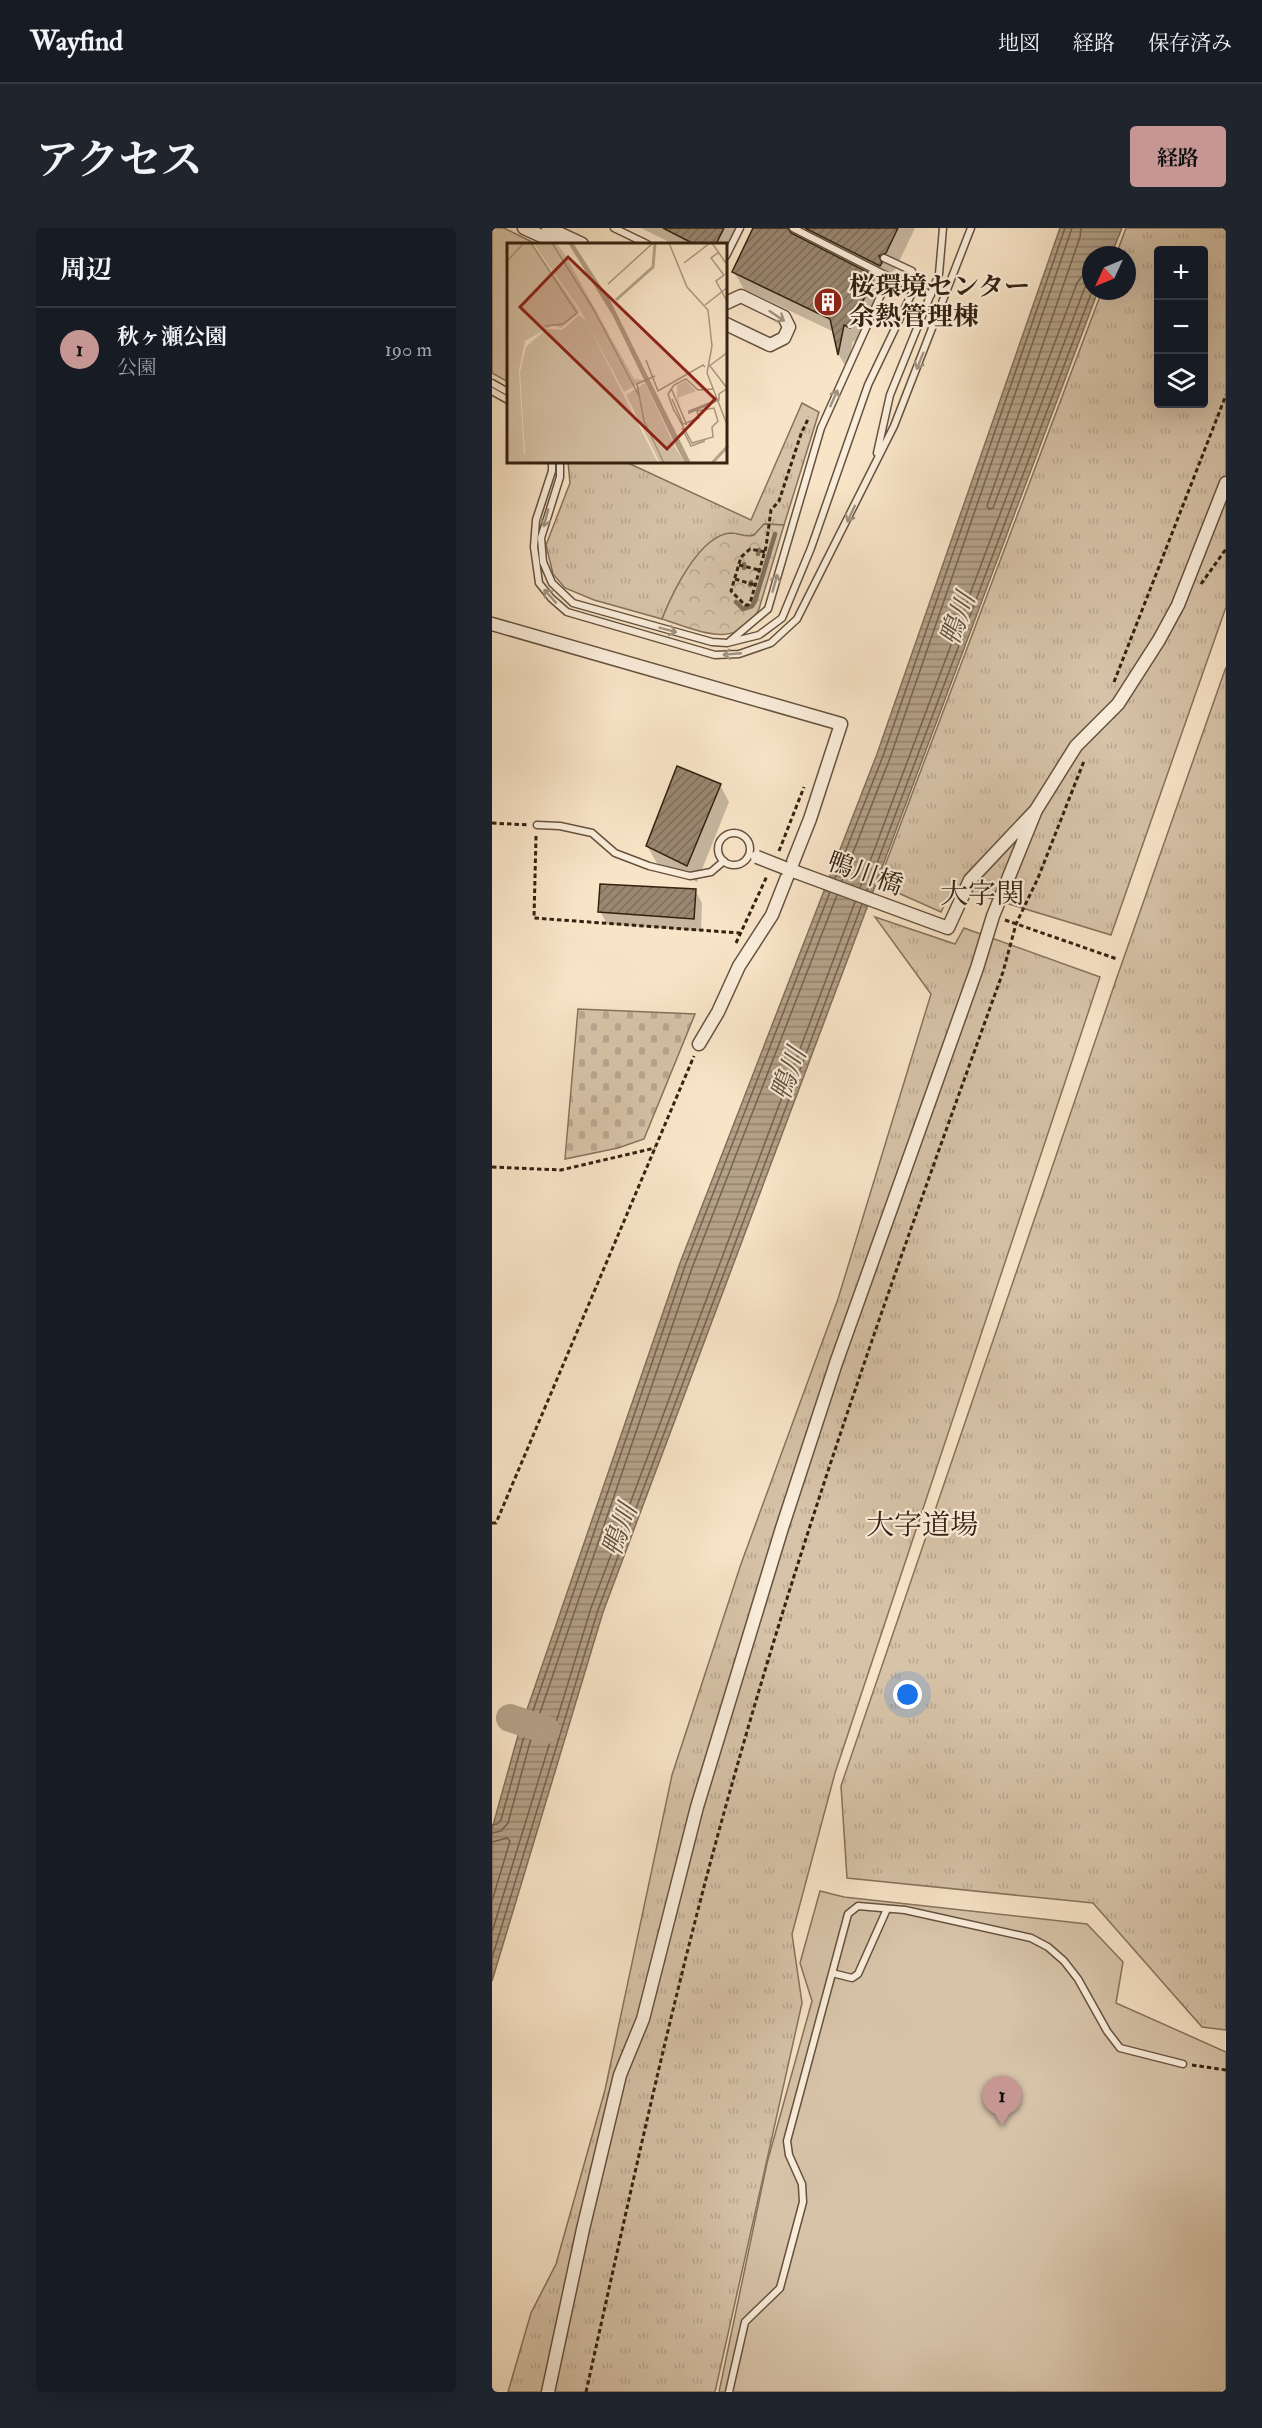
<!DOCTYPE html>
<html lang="ja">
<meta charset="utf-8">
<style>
body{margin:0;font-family:"IM FELL Double Pica","Noto Serif JP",serif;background:#20242c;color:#f1f3f6}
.controls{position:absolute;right:18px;top:18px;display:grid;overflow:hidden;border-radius:6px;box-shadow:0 6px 24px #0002}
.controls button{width:54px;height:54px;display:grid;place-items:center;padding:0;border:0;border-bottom:2px solid #363941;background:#171b24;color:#f1f3f6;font:30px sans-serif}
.compass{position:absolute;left:590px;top:18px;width:54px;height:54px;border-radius:50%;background:#171b24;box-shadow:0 6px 24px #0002;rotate:226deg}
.you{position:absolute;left:416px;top:1467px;width:21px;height:21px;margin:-15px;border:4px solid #fff;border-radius:50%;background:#1a73e8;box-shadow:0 0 0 9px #1a73e833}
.badge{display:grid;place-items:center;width:39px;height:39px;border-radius:50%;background:#c59692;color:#111;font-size:20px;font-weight:700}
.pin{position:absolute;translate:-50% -50px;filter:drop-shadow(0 2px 3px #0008)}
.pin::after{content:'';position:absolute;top:32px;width:21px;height:18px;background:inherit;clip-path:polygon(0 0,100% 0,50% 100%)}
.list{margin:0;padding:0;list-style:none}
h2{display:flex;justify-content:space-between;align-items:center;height:78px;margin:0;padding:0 24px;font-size:26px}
h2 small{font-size:20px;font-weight:400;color:#9ea1a6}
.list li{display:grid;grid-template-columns:39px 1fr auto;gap:18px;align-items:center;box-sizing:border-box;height:84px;padding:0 24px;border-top:2px solid #363941}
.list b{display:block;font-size:22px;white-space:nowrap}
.list p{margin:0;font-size:20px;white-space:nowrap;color:#9ea1a6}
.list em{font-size:20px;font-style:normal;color:#9ea1a6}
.icon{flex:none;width:33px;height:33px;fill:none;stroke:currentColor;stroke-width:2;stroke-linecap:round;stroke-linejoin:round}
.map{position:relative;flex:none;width:734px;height:2164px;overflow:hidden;border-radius:6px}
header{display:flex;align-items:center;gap:36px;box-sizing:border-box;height:84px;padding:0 30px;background:#171b24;border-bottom:2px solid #363941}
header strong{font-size:28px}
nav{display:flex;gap:33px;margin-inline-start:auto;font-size:21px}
.intro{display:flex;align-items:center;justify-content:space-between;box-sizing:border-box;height:144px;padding:0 36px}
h1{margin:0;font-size:42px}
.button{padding:15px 27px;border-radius:6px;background:#c59692;color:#111;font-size:21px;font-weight:700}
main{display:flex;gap:36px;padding:0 36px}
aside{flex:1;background:#171b24;border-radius:6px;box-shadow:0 6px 24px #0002}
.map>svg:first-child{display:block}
.grass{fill:url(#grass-tufts);stroke:#86725c;stroke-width:1.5;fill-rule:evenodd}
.forest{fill:url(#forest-crowns);stroke:#86725c;stroke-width:1.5}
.cemetery{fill:url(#cemetery-stones);stroke:#86725c;stroke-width:1.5}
.park{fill:#d7c3a8;stroke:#86725c;stroke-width:1.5}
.water{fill:url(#water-rules);stroke:#816f59;stroke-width:1.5}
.shadow{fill:#0003}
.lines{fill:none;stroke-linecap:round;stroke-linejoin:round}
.shore{stroke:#74624d;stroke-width:1.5}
.stream{stroke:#816f59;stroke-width:4.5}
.river{stroke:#b5a289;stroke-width:28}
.building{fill:url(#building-hatch);stroke:#342211;stroke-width:1.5}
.lane-casing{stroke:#65523e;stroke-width:9}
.street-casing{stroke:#65523e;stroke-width:15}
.path{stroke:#342211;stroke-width:3;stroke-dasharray:4.5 3;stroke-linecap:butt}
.lane{stroke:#faeddb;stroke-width:6}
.street{stroke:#faeddb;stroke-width:12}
.lane-bridge-casing{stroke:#65523e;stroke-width:9;stroke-linecap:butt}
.street-bridge-casing{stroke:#65523e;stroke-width:15;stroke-linecap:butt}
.lane-bridge{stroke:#faeddb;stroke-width:6}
.street-bridge{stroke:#faeddb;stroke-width:12}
.oneway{stroke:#a19280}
.labels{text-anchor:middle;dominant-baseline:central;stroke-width:4.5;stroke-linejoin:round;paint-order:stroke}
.poi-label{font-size:26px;font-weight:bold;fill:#342211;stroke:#faeddb;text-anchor:start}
.street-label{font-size:26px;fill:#342211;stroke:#faeddb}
.water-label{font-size:27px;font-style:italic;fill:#614f3b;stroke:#faeddb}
.quarter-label{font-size:28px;fill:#342211;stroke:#faeddb}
.inset-river{fill:none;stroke:#b5a289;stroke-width:3}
.inset-road{fill:none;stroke:#aa967e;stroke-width:1.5}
.view{fill:#8f2418;fill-opacity:0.15;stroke:#8f2418;stroke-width:3}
.inset-edge{fill:none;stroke:#342211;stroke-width:3}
</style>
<header>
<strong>Wayfind</strong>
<nav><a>地図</a><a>経路</a><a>保存済み</a></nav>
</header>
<div class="intro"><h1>アクセス</h1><a class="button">経路</a></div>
<main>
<aside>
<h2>周辺<small></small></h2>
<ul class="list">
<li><span class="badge">1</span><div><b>秋ヶ瀬公園</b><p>公園</p></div><em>190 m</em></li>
</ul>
</aside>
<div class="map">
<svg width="734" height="2164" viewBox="0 0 734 2164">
<defs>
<pattern id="grass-tufts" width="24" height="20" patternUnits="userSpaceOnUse" patternTransform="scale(1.5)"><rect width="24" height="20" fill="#d7c3a8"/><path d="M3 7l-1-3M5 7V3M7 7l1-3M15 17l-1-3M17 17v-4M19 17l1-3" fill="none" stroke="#b9a790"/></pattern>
<pattern id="forest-crowns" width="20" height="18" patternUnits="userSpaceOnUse" patternTransform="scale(1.5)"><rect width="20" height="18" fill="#d7c3a8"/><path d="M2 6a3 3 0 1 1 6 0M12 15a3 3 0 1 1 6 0" fill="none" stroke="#b9a790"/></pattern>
<pattern id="cemetery-stones" width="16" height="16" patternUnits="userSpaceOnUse" patternTransform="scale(1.5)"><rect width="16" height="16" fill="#d7c3a8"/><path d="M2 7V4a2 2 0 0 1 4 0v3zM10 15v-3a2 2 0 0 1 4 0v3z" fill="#b9a790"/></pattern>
<pattern id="water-rules" width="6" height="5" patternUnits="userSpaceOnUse" patternTransform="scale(1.5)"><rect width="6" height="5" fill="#b5a289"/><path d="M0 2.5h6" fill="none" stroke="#94846f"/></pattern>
<pattern id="building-hatch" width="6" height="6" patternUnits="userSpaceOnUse" patternTransform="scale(1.5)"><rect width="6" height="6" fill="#9a8770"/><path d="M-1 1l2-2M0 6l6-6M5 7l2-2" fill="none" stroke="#7e6e5b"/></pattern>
</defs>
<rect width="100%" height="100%" fill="#f8e4c7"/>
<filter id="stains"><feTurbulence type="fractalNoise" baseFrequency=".00333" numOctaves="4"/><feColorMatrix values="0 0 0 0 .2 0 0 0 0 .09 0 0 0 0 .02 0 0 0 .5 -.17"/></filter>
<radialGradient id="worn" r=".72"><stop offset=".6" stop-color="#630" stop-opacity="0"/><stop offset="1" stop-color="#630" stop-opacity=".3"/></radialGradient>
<path class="grass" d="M634,0H734V379L619,707L461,659L449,684L386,656L610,63H635V27H624ZM666,22H712V176H666Z
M310,175L327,184L292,297L272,296L265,305L258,309H226C196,335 185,355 170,391L102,372L73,360L61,346L54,317L78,255L76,234H134L259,292Z
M734,439V1802L710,1799L601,1675L355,1650L349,1558L624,752Z
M383,689L463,716L472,700L608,749L343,1545L300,1706L310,1775L223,2164H16L39,2085L64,2036L113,1862L180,1547L249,1336L346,1071L439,766Z"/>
<path class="forest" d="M272,296L292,297L267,381C246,424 205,402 170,391C180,366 207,307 239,305C247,305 254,310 262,307Z"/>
<path class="cemetery" d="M86,781L203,786L152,911L126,920L73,931Z"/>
<path class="park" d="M0,0H12L44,16H16V154L0,145Z
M328,1663L352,1669L595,1696L631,1734L624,1775L734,1824V2164H227L275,1935L320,1773L308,1735Z"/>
<path class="water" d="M568,0H630L619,27H599V63H606L111,1384L0,1753V1601L25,1511L188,1035L385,526Z"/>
<path class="shadow" d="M149,0H250L234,33V16H181Z
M263,0H423L403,42L396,46L397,54L380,45L392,66L367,116L361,113L355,141L347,127L342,104L252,61L242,44Z
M228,557L237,574L205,654L165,635L155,618Z
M203,662L210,675L209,703L115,696L108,683Z"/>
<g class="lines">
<path class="shore" d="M589,0L588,9L495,278L497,281L501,280L585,55L591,47L599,42
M343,650L391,528L573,0
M350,653L398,530L580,0
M368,660L593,59L599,52
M375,662L600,63
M0,1597L5,1596L9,1592L31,1512L193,1038L338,664
M0,1605L9,1603L16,1595L38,1514L200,1040L345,667
M0,1614L15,1610L18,1613L0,1673
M0,1704L99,1380L363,674
M0,1730L106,1382L370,676"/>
<path class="stream" d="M266,326L267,322
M252,340V336
M258,357L259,354
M244,374L251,381L260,378L263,373L283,306"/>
<path class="river" d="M18,1490L54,1502"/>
</g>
<path class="building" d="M171,0H232L224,16H202Z
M261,0H296L299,5L383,48L358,100L352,97L346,127L338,91L240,44Z
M313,0H406L394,25L387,28L390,35L388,38Z
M185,538L229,556L195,638L154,618Z
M108,656L204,661L202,691L106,684Z"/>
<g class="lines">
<g class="lane-casing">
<path id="lane" d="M122,0L155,16
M234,28L248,0
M392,30L420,43V50
M397,49L439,67
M0,155L16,164
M0,163L16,172
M385,225L398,167L447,46L451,0
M60,234V243L44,292L42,319L47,355L59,370L75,384L223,427L247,426L279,415L305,391L402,198L479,0
M68,234V249L49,310L51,334L60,355L81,375L220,414L235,415L267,407L290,390L319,320L376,157L420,65
M238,413L276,381L329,200L397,49L301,0
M45,597L68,598L100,605L123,625L157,638L198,648L219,644L232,633
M226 621a16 16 0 1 1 32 0a16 16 0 1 1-32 0Z
M340,1745L360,1750L366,1746L395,1681
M237,2164L253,2094L288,2060L311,1974L310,1956L297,1927L295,1913L356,1686L366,1678L413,1682L539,1710L556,1719L572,1733L586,1751L615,1803L628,1820L691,1836"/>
</g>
<g class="street-casing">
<path id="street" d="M32,0L67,16
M56,0L90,16
M234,75L249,68L292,89L297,99L292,110L278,117L234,96
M0,396L349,496L318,591L280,687L247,738L226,784L207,816
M293,640L456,700L478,652L544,582L584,518L626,476L667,412L686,377L734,255
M56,2164L91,2001L128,1847L151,1791L205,1579L290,1300L344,1135L485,740L501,688L544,582"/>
</g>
<path class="path" d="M273,324L258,321L249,329L239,363L253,377H256L259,372L274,319L279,282L287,273L309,206L317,189
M247,337L267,342
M243,351L263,357
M709,356L734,321
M622,454L734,167
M0,595L37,597
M44,608L42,690L248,705
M287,623L312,559
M513,692L625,731
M244,715L275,648
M0,939L69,942L163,920
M0,1295H4L202,828
M700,1837L734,1842
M94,2164C140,1958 184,1752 242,1549C319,1275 415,1010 511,744L524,696L546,650L592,533"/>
<use href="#lane" class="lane"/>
<use href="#street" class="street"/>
<g class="lane-bridge-casing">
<path id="lane-bridge" d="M420,65V50"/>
</g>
<g class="street-bridge-casing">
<path id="street-bridge" d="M265,629L293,640"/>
</g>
<use href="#lane-bridge" class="lane-bridge"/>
<use href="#street-bridge" class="street-bridge"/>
</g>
<defs><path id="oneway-shaft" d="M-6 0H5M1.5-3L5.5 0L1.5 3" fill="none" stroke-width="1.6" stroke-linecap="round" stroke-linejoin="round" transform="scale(1.5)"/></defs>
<g class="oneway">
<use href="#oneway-shaft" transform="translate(285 88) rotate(34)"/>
<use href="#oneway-shaft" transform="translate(428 133) rotate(112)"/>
<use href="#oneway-shaft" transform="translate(342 170) rotate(-66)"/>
<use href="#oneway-shaft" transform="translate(359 286) rotate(115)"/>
<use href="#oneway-shaft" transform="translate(54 290) rotate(105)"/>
<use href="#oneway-shaft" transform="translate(283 355) rotate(-74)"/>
<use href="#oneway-shaft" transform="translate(58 368) rotate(-132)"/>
<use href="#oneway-shaft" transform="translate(176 402) rotate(15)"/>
<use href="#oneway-shaft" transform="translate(240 426) rotate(175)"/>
</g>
<defs>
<g id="building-disc" transform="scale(1.5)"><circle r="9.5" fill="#8f2418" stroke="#faeddb"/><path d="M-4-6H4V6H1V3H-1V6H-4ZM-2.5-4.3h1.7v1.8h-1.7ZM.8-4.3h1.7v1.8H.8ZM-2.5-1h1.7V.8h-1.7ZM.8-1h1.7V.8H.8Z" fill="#fff"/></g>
</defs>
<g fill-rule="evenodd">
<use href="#building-disc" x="336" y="74"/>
</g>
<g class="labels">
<g class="poi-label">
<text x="357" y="59">桜環境センター<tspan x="357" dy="30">余熱管理棟</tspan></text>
</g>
<g class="street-label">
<text transform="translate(373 646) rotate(20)">鴨川橋</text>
</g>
<g class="water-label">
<text transform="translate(466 391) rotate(-70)">鴨川</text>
<text transform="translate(297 846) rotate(-70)">鴨川</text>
<text transform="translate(128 1302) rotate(-70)">鴨川</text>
</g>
<g class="quarter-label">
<text x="490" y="666">大字関</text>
<text x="430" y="1297">大字道場</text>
</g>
</g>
<g transform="translate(15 15)">
<rect width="220" height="220" fill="#f8e4c7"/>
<path d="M26,0H49L57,10L127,136L136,137L129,142L117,149L72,65ZM72,72L79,78L151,220H36L31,213L18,212L13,129L19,104L39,86L55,87ZM179,138L189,148L171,155L174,167L170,155V142ZM138,140L169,206L178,220H153L119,152Z" fill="#d7c3a8"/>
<path d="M0,0H25L73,69L54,85L46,82L18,98L12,127L17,211L31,213L36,220H0Z" fill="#d7c3a8"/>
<path d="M61,0H66L104,59L184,220H178L170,205L106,73Z" fill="#b5a289"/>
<path class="inset-river" d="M109,57L146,24L148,0M205,220L221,203"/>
<path class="inset-road" d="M24,0L70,70L56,81L38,83M45,0L87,67L133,155M162,0L180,44L201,67L205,103L200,130L221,184M205,0L221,23M212,9L204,15L217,32L209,38L221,60M0,18L17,0M177,20L203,0M101,41L146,0M198,62L221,44M139,117L151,148L196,122L198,124M203,123L220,145M201,124L221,109M148,133L130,141L137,178L157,220M164,145L179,180L192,175L190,168L207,165L211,178L205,184L206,194L185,200L167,167M165,156L176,181H180M210,157L182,168V170L212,157V151L221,145M167,168L161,151L167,142L179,136L191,147L206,146M175,185L184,203L198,198"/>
<path class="view" d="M61,14L208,156L160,206L13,64Z"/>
<rect width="220" height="220" class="inset-edge"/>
</g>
<rect width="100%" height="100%" filter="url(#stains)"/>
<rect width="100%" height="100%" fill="url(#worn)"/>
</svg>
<div class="controls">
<button>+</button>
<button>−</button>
<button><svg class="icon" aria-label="layers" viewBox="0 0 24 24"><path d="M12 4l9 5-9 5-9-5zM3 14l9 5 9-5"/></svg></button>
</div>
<svg class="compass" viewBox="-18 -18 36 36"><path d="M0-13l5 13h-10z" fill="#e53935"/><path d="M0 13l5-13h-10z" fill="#9ea1a6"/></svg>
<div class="you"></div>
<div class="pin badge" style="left:510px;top:1898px">1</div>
</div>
</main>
